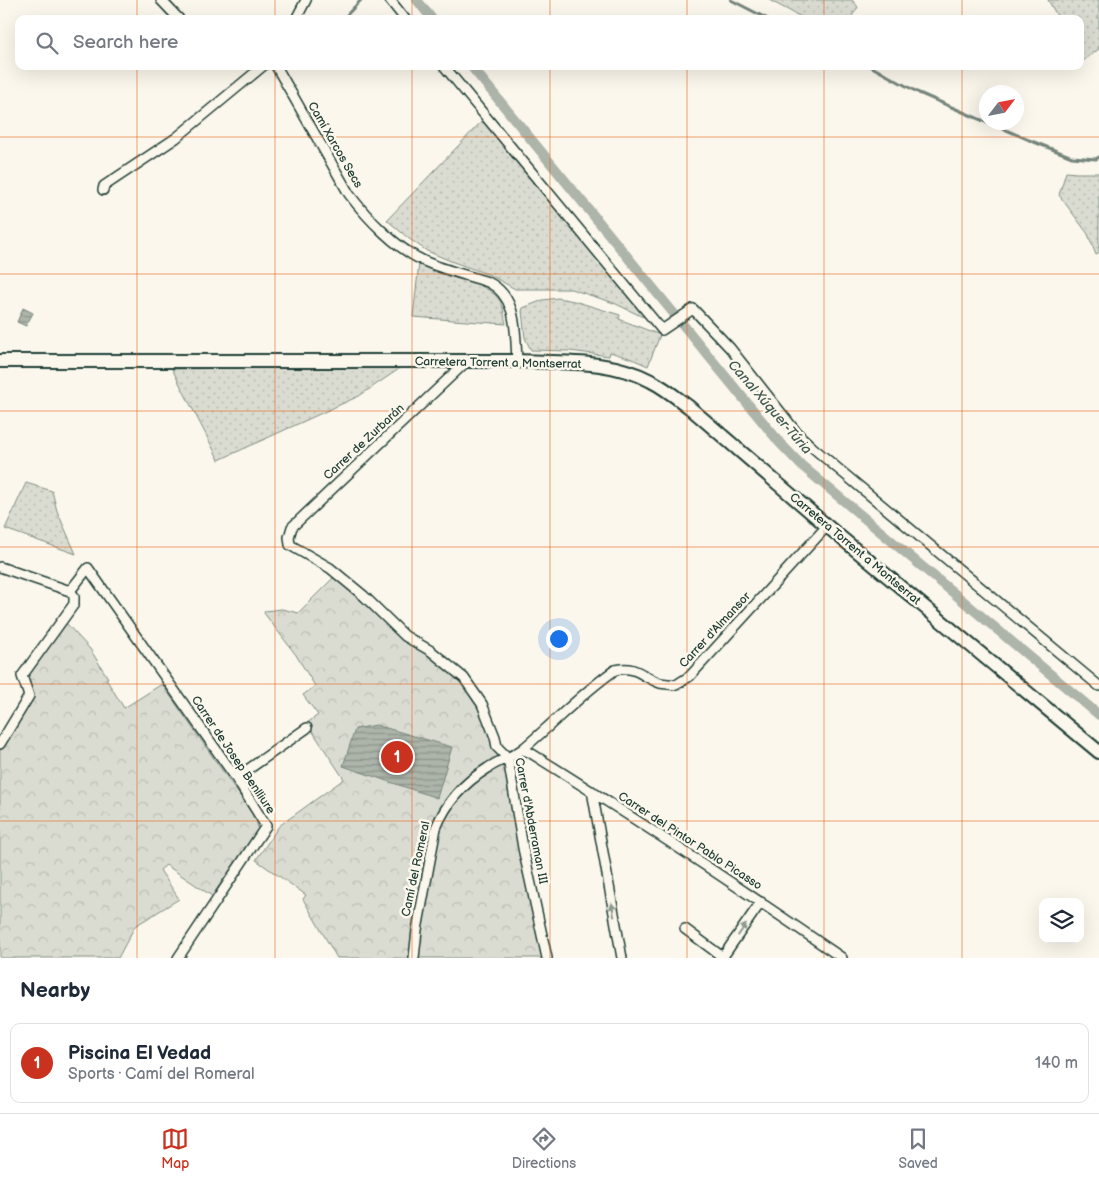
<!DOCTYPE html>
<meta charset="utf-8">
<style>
body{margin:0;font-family:"Balsamiq Sans",sans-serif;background:#f6f6f7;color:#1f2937}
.controls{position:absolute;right:15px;bottom:15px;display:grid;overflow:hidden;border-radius:10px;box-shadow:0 5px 20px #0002}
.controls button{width:45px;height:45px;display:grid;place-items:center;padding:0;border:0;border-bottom:1px solid #e0e1e3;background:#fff;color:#1f2937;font:25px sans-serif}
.compass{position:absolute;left:979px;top:85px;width:45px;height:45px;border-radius:50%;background:#fff;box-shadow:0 5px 20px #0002;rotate:58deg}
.you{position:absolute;left:558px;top:638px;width:18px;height:18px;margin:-12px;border:4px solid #fff;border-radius:50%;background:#1a73e8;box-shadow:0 0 0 8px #1a73e833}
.badge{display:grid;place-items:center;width:32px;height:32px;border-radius:50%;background:#c8321e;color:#fff;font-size:16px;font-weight:700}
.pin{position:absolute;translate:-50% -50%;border:2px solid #fff;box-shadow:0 1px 5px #0006}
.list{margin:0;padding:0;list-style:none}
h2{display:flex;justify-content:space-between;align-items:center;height:65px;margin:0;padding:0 20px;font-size:21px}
h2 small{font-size:16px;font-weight:400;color:#747a83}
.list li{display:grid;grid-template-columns:32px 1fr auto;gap:15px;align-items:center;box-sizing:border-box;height:80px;margin:0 10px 10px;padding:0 10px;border:1px solid #e0e1e3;border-radius:10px}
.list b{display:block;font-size:19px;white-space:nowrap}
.list p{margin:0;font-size:16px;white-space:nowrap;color:#747a83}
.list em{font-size:16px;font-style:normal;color:#747a83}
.icon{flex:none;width:28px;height:28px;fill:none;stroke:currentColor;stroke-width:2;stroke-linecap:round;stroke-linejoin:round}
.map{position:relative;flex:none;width:1099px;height:958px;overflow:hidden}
.search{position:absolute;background:#fff;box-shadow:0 5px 20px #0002;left:15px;right:15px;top:15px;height:55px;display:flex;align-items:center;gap:12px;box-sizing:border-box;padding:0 18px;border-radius:10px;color:#747a83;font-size:19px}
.sheet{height:155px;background:#fff}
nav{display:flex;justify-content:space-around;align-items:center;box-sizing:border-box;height:70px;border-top:1px solid #e0e1e3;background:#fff;font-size:14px;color:#747a83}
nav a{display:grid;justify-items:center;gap:2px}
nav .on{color:#c8321e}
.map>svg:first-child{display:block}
.grass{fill:url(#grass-dots);stroke:#7d8c82}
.forest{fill:url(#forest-crowns);stroke:#7d8c82}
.water{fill:url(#water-rules);stroke:#74847b}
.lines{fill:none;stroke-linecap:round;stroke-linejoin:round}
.stream{stroke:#74847b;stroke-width:3}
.canal{stroke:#adb4aa;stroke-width:10}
.minor-casing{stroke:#1f3d34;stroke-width:12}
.secondary-casing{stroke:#1f3d34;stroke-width:16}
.minor{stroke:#fbf7ec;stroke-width:9}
.secondary{stroke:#fbf7ec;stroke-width:12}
.oneway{fill:#8d9a90}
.grid{fill:none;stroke:#e8590c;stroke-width:1;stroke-opacity:0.55}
.labels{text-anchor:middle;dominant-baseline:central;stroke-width:5;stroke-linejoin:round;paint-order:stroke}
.street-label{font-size:12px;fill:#1f3d34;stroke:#fbf7ec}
.water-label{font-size:14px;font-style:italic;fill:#425b52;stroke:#fbf7ec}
</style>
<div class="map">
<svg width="1099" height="958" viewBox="0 0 1099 958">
<defs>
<pattern id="grass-dots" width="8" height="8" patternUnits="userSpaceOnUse" patternTransform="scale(1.25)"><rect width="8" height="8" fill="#dbdcd1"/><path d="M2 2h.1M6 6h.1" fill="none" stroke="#bcbeb4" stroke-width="1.8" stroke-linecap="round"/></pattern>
<pattern id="forest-crowns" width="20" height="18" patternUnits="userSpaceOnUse" patternTransform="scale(1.25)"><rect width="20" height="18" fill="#dbdcd1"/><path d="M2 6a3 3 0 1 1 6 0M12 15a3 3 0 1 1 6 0" fill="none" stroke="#bcbeb4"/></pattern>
<pattern id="water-rules" width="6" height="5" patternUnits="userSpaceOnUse" patternTransform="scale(1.25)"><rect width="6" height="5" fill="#adb4aa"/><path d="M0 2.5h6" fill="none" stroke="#8c948b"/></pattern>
</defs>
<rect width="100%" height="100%" fill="#fbf7ec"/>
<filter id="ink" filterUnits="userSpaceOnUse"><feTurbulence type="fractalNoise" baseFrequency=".02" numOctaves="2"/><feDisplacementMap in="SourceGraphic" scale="10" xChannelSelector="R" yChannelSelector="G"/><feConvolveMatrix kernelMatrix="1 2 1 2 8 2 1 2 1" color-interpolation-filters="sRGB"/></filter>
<g filter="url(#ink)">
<path class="grass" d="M769,0H852L858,7L850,19H805Z
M1048,0H1099V49L1083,61L1080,57V19H1059Z
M482,121L644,316L643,317L614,303L571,289H515L490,275L453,262L427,251L408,238L387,220Z
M1066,172L1076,173H1099V252L1096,255L1088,234L1059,195Z
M419,263C439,270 490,283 500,301C504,308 504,316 506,324L413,317Z
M558,298L574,301L620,315L619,319L660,335L648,366L632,359L610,352L609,356L570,351L531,350L525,338L522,311L523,308L543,300Z
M392,366L402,367L359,396L219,460L172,369Z
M26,483L52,491L57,511L76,554L5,529Z"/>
<path class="forest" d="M336,575L405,636L464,678L508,758L523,822L548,958H337L303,899L306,895L256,860L279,826L344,779L307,723L318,715L303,695L315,686L296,655L264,613L265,611L282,609L298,613Z
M65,622L90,649L108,678L106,679L124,708L162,684L256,819L258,829L212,896L166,865L160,870L179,899L135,926L118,958H0V748L33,694L28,675Z"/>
<path class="water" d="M23,308L33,313L26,326L17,322Z
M376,725L452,747L437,798L343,766L355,729Z"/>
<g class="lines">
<path class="stream" d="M731,0L768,19
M343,19L361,0
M870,66L919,93L986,122
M988,122L1029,140L1072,157L1096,159L1099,157"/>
<path class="canal" d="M417,0L432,19
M471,66L780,443L801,465L1099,715"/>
<g class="minor-casing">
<path id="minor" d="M161,0L179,19
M390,0L405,19
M296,19L306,0
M276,66L349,194C367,218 397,249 424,261C444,270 467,275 488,282C518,297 515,331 517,361
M444,66L662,330L693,309L730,348L797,433L812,447L1099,686
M103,190L104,186L176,138L263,66
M466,362L292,527L289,537L290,545L330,568L364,596L405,636L431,651L464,678L482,704L495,737L497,747L508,758L523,848L547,958
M0,567L70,591L88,568L236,778L266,826L178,958
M0,744L29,696L22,676L74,604V596L70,591
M522,750L529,752C635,818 739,887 842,958
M236,778L307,728
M592,791L622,958
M685,929L724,958
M414,958L417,930L436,828C446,803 465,782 488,768C499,760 514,757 525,747C555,722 583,692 615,670C638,665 641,677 660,683C665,684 671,684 676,685L690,676L827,526
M722,958L761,902"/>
</g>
<g class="secondary-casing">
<path id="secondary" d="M0,361H517C562,363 610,359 651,381C665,388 677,398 689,407L827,526L1099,752"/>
</g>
<use href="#minor" class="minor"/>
<use href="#secondary" class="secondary"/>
</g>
<defs><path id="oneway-solid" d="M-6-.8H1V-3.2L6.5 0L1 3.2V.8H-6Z" transform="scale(1.25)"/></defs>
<g class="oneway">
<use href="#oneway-solid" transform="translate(613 910) rotate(-100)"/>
<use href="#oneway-solid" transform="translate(742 930) rotate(-55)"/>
</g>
</g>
<path class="grid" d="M137,0V19M275,0V19M412,0V19M550,0V19M687,0V19M824,0V19M962,0V19M137,66V958M275,66V958M412,66V958M550,66V958M687,66V958M824,66V958M962,66V958M0,137H1099M0,274H1099M0,411H1099M0,547H1099M0,684H1099M0,821H1099"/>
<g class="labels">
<g class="street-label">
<text transform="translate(335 145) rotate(60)">Camí Xarcos Secs</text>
<text transform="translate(498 363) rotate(1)">Carretera Torrent a Montserrat</text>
<text transform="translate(364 442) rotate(-43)">Carrer de Zurbarán</text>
<text transform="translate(855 549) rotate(40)">Carretera Torrent a Montserrat</text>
<text transform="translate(715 630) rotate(-47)">Carrer d'Almansor</text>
<text transform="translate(233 755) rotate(56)">Carrer de Josep Benlliure</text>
<text transform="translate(531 821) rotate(79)">Carrer d'Abderraman III</text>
<text transform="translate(690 841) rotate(33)">Carrer del Pintor Pablo Picasso</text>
<text transform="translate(416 869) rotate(-78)">Camí del Romeral</text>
</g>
<g class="water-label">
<text transform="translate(770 407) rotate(49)">Canal Xúquer-Túria</text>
</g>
</g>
</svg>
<div class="controls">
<button><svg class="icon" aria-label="layers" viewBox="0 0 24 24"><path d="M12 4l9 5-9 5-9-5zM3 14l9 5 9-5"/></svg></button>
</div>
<svg class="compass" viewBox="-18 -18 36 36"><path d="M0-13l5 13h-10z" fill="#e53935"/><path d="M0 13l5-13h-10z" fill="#747a83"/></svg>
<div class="you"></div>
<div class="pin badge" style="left:397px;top:757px">1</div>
<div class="search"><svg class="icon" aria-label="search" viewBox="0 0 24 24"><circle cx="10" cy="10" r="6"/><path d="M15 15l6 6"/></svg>Search here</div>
</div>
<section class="sheet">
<h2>Nearby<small></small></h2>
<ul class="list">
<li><span class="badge">1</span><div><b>Piscina El Vedad</b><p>Sports · Camí del Romeral</p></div><em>140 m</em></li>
</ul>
</section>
<nav>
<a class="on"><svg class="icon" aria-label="map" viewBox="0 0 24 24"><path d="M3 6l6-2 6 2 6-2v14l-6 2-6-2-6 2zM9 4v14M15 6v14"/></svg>Map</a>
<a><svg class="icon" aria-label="directions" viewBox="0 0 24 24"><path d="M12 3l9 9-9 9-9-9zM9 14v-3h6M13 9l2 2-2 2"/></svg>Directions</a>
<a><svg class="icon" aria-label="saved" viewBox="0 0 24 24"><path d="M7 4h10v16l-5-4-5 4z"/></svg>Saved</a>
</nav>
